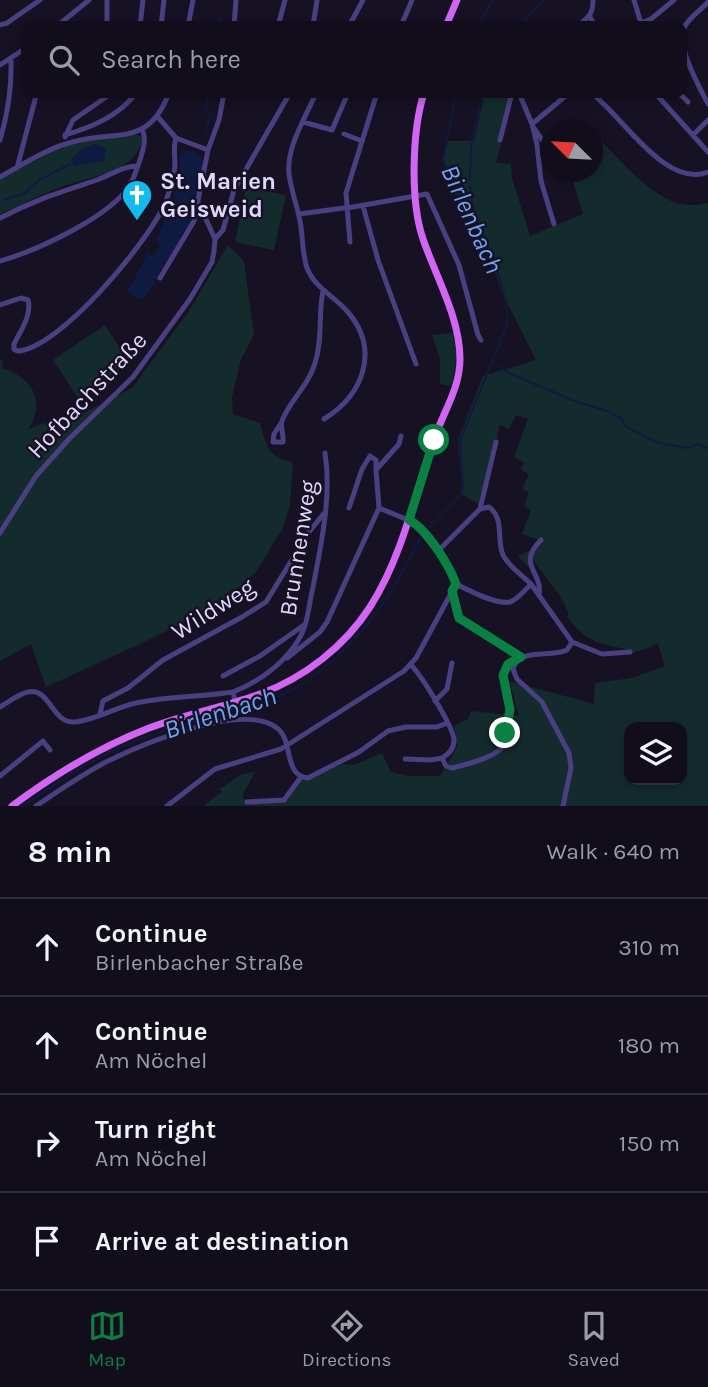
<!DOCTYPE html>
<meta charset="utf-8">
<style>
body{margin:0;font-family:Karla,sans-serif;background:#1e1b28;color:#f1f3f6}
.controls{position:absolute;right:21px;bottom:21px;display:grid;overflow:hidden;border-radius:14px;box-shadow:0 4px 10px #0003}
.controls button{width:63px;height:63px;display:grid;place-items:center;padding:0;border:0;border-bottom:2px solid #302d3a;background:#110d1b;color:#f1f3f6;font:35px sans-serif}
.compass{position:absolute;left:540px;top:119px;width:63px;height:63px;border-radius:50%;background:#110d1b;box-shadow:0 4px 10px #0003;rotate:294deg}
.stop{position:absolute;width:21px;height:21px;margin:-16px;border:5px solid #0b8043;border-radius:50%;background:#fff}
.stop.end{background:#0b8043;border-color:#fff;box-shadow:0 2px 7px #0008}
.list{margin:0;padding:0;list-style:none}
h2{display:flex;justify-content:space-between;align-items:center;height:91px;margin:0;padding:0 28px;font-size:30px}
h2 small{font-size:23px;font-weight:400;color:#9c9ca3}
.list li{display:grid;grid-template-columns:46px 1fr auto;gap:21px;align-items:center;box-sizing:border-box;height:98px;padding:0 28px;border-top:2px solid #302d3a}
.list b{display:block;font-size:26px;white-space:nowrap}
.list p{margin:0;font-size:23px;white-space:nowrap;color:#9c9ca3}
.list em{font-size:23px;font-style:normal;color:#9c9ca3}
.icon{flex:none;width:38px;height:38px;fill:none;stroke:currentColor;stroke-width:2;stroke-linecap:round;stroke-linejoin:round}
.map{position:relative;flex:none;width:708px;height:806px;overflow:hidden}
.search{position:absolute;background:#110d1b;box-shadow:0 4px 10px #0003;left:21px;right:21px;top:21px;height:77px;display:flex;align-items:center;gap:18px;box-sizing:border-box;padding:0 24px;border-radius:14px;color:#9c9ca3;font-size:26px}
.sheet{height:483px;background:#110d1b}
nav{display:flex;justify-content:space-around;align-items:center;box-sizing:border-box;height:98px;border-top:2px solid #302d3a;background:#110d1b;font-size:19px;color:#9c9ca3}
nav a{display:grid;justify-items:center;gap:4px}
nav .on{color:#0b8043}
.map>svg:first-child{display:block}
.green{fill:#142b2e;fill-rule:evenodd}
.water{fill:#0e1a40}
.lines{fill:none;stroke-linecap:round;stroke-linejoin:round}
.stream{stroke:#0e1a40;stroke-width:2}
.minor{stroke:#4a3f80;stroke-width:5}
.major{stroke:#d166f4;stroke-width:7}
.route{stroke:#0b8043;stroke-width:9}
.labels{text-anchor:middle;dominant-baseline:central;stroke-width:5;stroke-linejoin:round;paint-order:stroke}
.poi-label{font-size:24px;font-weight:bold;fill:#e0d7fc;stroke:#171124;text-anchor:start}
.street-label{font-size:24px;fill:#e0d7fc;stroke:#171124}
.water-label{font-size:26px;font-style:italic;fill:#6da4f4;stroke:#171124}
</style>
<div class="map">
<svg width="708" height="806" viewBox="0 0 708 806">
<rect width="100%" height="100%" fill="#171124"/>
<path class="green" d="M485,93H514L496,163L511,164L512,178L530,236L583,214L570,172H592L593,132C614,153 651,199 681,204C689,206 700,205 708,203V806H203L222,792L220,789L242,774L255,772L243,794V799L288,800L298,779L308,780L343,764L354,765L382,753L391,772L408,776H440L457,747L454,726L468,719L471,711L519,716L509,681L594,704L595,683L632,678L665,666L658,643L643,650L627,654L626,649C597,643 584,641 567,616L569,614L561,597L533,560L530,569L518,556L531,550L539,540L522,534L531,510L524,506L529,492L522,489L529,474L521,470L524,462L514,457L528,419L516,415L509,429L500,425L480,505L460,493L462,485L458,440L483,376L536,360L503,294L473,215L470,214L466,195L457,198L443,161L448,141H474ZM629,727H682V780H629Z
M136,135H139L143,139C135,172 94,176 66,185C44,193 22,204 0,214V179L49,153L82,141Z
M246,188L286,195L274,250L235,242Z
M228,245L244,261L254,335L241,359L232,397L233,414L260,423C266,445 268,458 293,462L290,504L283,528L255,573L224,601L157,636L46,687L31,644L0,661V361L3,360L2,369C33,376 47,404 27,430L43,423L57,427L132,388L189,311Z
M105,325L130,364L78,398L53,360Z
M453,333L457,355L452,386L440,384V358L432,335Z"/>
<path class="water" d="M94,144L100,145L106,150L104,161L74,166L71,160C77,152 84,148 94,144Z
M184,151H193L202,156L203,163C199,184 199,223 179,236L181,242L167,264L164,263L152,288L142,300L133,297L127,291C136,279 140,266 148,253L152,256L160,245L156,241L169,210L177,204L173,197L180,172V154Z"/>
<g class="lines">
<path class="stream" d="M220,17V26
M477,26L493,0
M519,26L544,0
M205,133L211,116L205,109L210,93
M470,180L471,147L483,93
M470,184L473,212
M4,200L25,193L38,181L70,164
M492,362L509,373L572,400L607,411L622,419L625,426L658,443L688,448L698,444L705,448L708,447
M425,532L461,494L463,487L460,440L507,325C510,293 486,244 474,213L463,209L443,160L456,93
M23,806C58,782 94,757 133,742C176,724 222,717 265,702C338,676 390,603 421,536"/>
<path class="minor" d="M634,0L641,23
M708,2C701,10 690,17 685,26C674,43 700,88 708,104
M590,17L595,26
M641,23L651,19L674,0
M0,25L7,23L40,0
M57,26L89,0
M107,26V0
M140,26L143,0
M161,26L164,0
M188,26L193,0
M234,26L236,0
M278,26L285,0
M313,26L317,0
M349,26L363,0
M401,26L412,0
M578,26C589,17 593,14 593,0
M0,65L26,48
M316,93C306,117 286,147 289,174C291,190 297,205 300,221C303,236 302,253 307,268C315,288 334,296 347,311C381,350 363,395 324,419
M519,93L532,124L537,145L541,181L554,224
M591,93C622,115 665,189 708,172
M655,93L708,152
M679,93L688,102
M157,116L176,138
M303,122L332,130L348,93
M532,124L569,93
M533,127L550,151
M344,134L362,141
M65,135C92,127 119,116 136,93
M693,135L708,120
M65,137L73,120L112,93
M0,140C8,113 12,86 11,58
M500,140L512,93
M208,150L219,120L224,93
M17,168L36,96L50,93
M0,177C22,165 44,150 69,143C115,128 147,150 169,93
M363,206L378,260L416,364
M347,208L427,194L459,265L478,335L481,340
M299,214L344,208
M0,218C34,200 61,192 97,180C111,175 122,166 138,166
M215,239L223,230L234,190L290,93
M350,242L346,193L377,93
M0,261C36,251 110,217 130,185C134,178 137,168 140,160C143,150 147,139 142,129
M160,278L194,221L208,150L176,138
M0,305L21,298L28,300C32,315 21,330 14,344V349L17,351C59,350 151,239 166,201C170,190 174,177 175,165C175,156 173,147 176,138
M281,423L274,434L273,442H283C284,435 280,427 282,421C289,401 308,387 315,363C323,339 318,314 323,291
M401,436L399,444L376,470L379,508L413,522L443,559L456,584
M349,508L362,469L370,456L376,460V470
M480,509L489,507C505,519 496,538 503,555C509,567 522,575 531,584
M0,533L36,476L69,439L133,377L190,299L212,262L214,251L215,239L199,204
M438,551L480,509L496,442
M456,584C468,590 496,605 510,602C517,600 526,589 531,584L572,642L567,650C550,658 519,647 513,669L517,679L542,702L569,753L571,768L563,806
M452,591L459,618L521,657
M539,594C543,572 516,565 541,540
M572,642L602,654L630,652
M287,658L320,632L327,622L379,508
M411,665C421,675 453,726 454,740C454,748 449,754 442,758L446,766L452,768C469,764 499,757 508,741C503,728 511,716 510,702C509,689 500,677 508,665L515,661
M223,676L260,656L304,625
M233,692C260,681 283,665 299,639C308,624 309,604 313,587C321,544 332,497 325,453
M435,701L447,689L452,663
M0,707C9,702 18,694 28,692C50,687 52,724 75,722C96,720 116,707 136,703C168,696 201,697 233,692L235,701
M100,714L103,701L128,688L163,660L242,617L266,602L309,532L325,512
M405,759L431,760L442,758
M0,776L43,741L50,750
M247,802L284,800L301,777
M36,806C58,791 80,776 104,763C140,745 242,701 277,728C294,741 283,776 308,778L359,752L388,731L406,727H437L447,723
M167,806L215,769L281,749L404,671L416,658L456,584"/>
<path class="major" d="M446,26L457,0
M12,806C55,774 100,747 149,728C186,714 224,707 260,694C304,678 345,646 370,607C395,568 408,523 421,479C426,463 431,446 438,429C447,406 460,385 460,359C460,318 436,277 423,239C410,201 412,131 424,93"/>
</g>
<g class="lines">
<path class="route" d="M434,440L409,520C427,529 449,565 456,584L452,591L459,618L521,657L508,664L503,675L510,710L505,733"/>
</g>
<defs>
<g id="church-pin" transform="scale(1.575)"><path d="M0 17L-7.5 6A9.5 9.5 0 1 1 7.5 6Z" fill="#11bbed" stroke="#171124"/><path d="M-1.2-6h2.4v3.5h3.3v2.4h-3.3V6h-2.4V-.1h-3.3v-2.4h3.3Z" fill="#fff"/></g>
</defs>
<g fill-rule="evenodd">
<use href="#church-pin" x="137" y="195"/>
</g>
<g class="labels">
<g class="poi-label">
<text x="160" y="181">St. Marien<tspan x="160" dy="28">Geisweid</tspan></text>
</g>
<g class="street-label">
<text transform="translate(87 395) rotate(-47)">Hofbachstraße</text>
<text transform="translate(298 548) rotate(-81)">Brunnenweg</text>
<text transform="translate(213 609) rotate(-32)">Wildweg</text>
</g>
<g class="water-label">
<text transform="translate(472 219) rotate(66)">Birlenbach</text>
<text transform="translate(220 713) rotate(-18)">Birlenbach</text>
</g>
</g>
</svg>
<div class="controls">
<button><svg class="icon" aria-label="layers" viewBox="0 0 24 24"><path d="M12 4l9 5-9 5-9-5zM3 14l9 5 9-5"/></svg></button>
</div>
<svg class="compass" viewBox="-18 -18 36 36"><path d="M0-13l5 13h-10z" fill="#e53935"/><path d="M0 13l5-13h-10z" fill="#9c9ca3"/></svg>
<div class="stop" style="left:434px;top:440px"></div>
<div class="stop end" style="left:505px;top:733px"></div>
<div class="search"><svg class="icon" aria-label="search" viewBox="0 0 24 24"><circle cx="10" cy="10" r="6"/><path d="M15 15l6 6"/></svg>Search here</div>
</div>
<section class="sheet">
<h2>8 min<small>Walk · 640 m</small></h2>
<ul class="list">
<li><svg class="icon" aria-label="ahead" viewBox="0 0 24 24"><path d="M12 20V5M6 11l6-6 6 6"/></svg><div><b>Continue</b><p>Birlenbacher Straße</p></div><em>310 m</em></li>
<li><svg class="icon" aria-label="ahead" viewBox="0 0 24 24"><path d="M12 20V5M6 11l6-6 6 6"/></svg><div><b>Continue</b><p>Am Nöchel</p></div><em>180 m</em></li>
<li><svg class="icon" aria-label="right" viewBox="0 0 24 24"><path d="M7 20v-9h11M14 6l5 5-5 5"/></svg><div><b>Turn right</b><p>Am Nöchel</p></div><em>150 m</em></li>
<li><svg class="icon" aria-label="arrive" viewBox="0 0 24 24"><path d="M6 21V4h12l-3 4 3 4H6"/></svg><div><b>Arrive at destination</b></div></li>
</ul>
</section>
<nav>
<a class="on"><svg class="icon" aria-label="map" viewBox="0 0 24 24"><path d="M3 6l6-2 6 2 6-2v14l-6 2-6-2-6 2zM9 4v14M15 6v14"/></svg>Map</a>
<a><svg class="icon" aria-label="directions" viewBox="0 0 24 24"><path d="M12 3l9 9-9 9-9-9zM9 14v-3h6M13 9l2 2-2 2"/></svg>Directions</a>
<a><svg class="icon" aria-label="saved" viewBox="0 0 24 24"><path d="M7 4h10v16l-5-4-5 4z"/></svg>Saved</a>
</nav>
